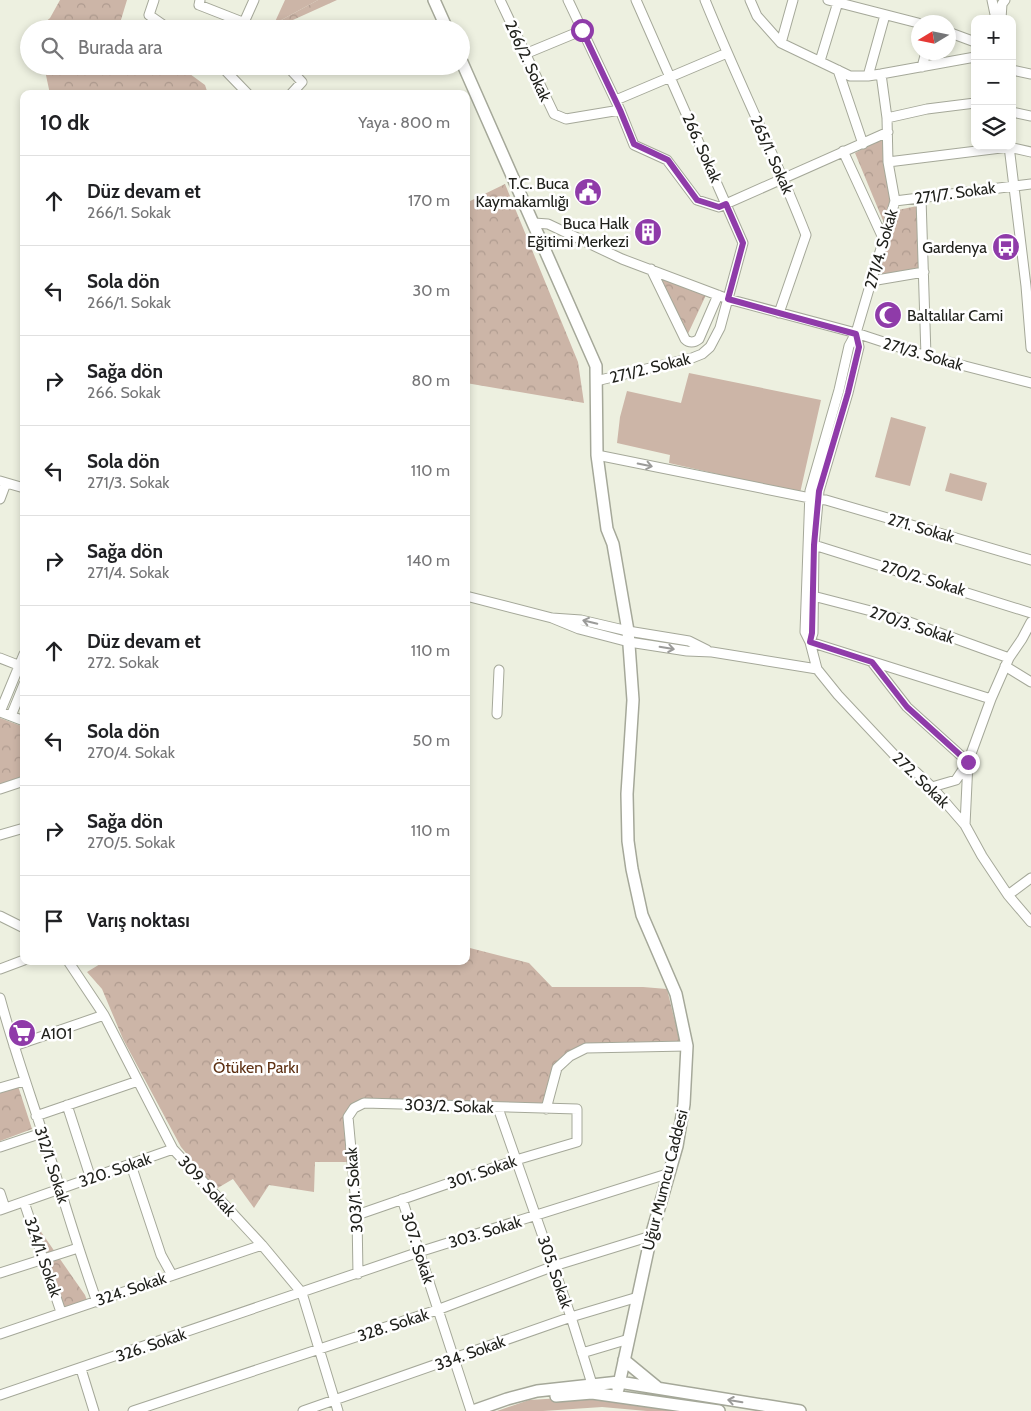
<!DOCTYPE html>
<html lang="tr">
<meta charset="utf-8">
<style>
body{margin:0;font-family:Cabin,sans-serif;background:#f6f6f6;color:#202124}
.controls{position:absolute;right:15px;top:15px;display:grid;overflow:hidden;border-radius:10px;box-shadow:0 2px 8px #0003}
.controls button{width:45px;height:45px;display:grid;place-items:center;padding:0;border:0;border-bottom:1px solid #e0e0e0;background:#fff;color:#202124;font:25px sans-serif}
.compass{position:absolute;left:911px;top:15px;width:45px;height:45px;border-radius:50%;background:#fff;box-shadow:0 2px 8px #0003;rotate:260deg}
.stop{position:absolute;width:15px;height:15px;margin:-11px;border:4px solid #8f3ba9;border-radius:50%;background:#fff}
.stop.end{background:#8f3ba9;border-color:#fff;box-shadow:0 1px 5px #0008}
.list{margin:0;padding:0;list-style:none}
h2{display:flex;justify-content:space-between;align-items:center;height:65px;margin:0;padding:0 20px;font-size:21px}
h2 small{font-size:16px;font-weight:400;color:#757577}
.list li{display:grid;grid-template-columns:32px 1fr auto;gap:15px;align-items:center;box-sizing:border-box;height:90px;padding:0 20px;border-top:1px solid #e0e0e0}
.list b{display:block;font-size:19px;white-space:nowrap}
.list p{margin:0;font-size:16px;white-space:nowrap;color:#757577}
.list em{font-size:16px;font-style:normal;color:#757577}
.icon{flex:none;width:28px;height:28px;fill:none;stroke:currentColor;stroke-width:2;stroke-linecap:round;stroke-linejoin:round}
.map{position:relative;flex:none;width:1031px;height:1411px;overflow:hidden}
.search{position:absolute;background:#fff;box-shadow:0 2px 8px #0003;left:20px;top:20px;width:450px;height:55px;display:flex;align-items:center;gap:12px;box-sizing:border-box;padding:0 18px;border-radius:28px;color:#757577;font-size:19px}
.panel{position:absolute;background:#fff;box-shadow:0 2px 8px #0003;left:20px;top:90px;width:450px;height:875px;border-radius:10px}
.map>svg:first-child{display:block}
.grass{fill:#ccb5a7}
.forest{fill:url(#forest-crowns)}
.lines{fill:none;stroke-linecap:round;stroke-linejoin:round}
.minor-casing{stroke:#a5a899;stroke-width:11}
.major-casing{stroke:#a5a899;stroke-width:14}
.minor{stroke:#fff;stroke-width:9}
.major{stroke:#fff;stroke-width:11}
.oneway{stroke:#9b9b99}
.route{stroke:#8f3ba9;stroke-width:6}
.labels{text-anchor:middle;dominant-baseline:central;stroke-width:5;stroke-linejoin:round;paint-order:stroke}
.street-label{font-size:16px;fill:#20211c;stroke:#fff}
.poi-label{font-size:16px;fill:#20211c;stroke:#fff;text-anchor:end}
.park-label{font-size:16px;fill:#5e3215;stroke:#fff}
</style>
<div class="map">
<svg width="1031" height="1411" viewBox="0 0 1031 1411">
<defs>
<pattern id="forest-crowns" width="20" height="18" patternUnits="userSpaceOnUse" patternTransform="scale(1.25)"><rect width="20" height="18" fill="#ccb5a7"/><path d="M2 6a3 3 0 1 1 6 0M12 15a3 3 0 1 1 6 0" fill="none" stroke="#af9b8f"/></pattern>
</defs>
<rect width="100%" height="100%" fill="#edf0e0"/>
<path class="grass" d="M285,0H318L274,24Z
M689,373L821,400L800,493L669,463L670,455L617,443L620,417L627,391L681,403Z
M891,417L926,427L910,486L875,477Z
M950,473L987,483L982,501L945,491Z
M579,1397L617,1400L703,1411H647L602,1407L543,1411H497L529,1400Z"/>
<path class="forest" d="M60,0H127L120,23L128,29H37L50,18Z
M318,0H337L273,29L274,24Z
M44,66H179L205,85L208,94H50Z
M884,137L892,201L884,223L855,153Z
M505,184L578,362L584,403L466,383V203Z
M917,206L922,267L878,276L898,210Z
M656,274L706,295L686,338Z
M0,718L24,727V776L0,784Z
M466,947L529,963L552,987H643L667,989L680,1042L586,1048L557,1068L546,1109L364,1103L348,1117L353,1162H315L314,1192L269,1185L254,1208L233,1179L216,1189L181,1147L123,1039L102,989L87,972L105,961H288L325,965L326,961H466Z
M18,1086L32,1129L0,1141V1092Z
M21,1203L85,1295L88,1303L62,1312Z"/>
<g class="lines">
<g class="minor-casing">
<path id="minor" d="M154,0L149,15L169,29
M200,0L199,5L245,23L250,29
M500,0L554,114L566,119L620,110
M568,0L620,110L634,145L667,160L697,200L719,207L888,132
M705,0C737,79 775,155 806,235L779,313
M750,0L757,16L781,43L850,76H868L881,74L975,57
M828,0L918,23
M992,0L996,19
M1001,19L1002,4L1005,0
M241,29L254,0
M948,32L975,42
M781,43L793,0
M525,54L583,30
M820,61L838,2
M221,66L248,94
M287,66L302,82L291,94
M922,67L926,52
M838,70L863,144
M1012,70L1031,74
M881,74L887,118L888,162L895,201L856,333L849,346L839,390L810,491L805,632L810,642L817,669L838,695L900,761L916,772L932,787L965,825L982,856L1008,895L1031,922
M868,76L885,15
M616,100L727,53
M1012,112L1031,116
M887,118L927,109L975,103
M1009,146L1026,286L1031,348
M843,151L883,238
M888,162L1009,147L1031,152
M921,198L926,356
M895,201L1031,184
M534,223L548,224L622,259L728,299L856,333L926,356L1031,383
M651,269L685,339C689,343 694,343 699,339L718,295
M871,281L924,272
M596,381L692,358L702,354L710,347L720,328L743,243L636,0
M597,455L810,498L826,500L1031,560
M0,481L24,488
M0,499L6,483
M814,545L1031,613
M466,596L552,618L581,620L628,631L689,641L707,650
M813,596L898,618L1009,658
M552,618L579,629L629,642L687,651L712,652L817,669
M810,642L813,633L814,545L819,491L848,393L859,347L856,333
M810,642L991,699
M24,654L0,712L24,721
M0,658L23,667
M872,662L907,707L968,762
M1005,666L1031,682
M497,714L499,670
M11,716L24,684
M932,787L956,780L968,762L991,699L1009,658L1022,639L1031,622
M0,789L24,781
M965,825L968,762
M0,835L24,828
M1008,895L1031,878
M0,916L24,928
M68,961L104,1015L173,1149L262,1245L302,1293L338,1411
M0,969L24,960
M0,998C14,1050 32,1099 48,1150C64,1201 79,1252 97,1302
M14,1046L104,1015
M0,1088L24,1081
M67,1105L91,1179
M498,1108L571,1317L592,1384
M546,1109L557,1068L570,1056L586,1048L687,1046
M36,1116L138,1081
M0,1147L42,1133
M131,1165L161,1255L172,1275
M0,1193L5,1208
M402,1199L471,1411
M24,1202L61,1312
M0,1210L173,1149
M357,1215L516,1160L577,1142V1109L364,1103L354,1108L348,1117L357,1215L358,1274
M0,1273L78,1248
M0,1334L262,1245
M582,1353L629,1339
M81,1369L94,1411
M0,1395L419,1252L670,1173
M133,1411L437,1310L554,1266L651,1236
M303,1411L571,1317L638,1297"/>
</g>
<g class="major-casing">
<path id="major" d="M434,0L447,29
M461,60L596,366L597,455L607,529L613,544L628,631L633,700L627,794L628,841L632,869L642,915L676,994L687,1046L684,1104L677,1146L651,1236L618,1389
M624,1360L658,1388
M556,1396L592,1393L719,1411
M473,1411L507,1399L537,1391L619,1382L800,1411"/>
</g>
<use href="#minor" class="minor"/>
<use href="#major" class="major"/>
</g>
<defs><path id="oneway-shaft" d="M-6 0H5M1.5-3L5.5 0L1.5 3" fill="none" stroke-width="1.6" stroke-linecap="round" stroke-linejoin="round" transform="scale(1.25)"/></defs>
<g class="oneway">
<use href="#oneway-shaft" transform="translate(645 465) rotate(11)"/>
<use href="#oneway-shaft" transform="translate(590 622) rotate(-167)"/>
<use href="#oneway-shaft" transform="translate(667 648) rotate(9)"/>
<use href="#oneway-shaft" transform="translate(735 1401) rotate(-171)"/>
</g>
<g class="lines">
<path class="route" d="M582,30L620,110L634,144L668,160L697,200L719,207L726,204L743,243L728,299L856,334L859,347L848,393L819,491L814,545L812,633L810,642L872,662L907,707L968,762"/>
</g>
<defs>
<g id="civic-disc" transform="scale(1.4375)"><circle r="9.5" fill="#8f3ba9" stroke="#fff"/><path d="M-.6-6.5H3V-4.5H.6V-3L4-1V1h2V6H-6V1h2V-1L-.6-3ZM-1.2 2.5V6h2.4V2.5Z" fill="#fff"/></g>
<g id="building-disc" transform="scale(1.4375)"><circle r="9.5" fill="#8f3ba9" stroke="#fff"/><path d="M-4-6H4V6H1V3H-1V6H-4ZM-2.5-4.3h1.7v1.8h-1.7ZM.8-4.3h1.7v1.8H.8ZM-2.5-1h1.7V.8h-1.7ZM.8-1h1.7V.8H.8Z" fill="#fff"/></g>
<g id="bus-disc" transform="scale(1.4375)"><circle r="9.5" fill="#8f3ba9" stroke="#fff"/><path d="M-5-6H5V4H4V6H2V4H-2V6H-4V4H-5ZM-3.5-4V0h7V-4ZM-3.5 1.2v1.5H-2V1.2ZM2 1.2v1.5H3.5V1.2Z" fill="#fff"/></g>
<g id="mosque-disc" transform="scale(1.4375)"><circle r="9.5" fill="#8f3ba9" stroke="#fff"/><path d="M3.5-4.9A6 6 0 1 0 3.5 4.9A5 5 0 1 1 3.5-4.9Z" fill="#fff"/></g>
<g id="supermarket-disc" transform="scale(1.4375)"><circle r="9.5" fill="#8f3ba9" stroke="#fff"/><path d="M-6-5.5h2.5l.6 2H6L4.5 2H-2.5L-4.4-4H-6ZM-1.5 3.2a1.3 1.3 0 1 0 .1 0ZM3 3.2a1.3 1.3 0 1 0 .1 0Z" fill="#fff"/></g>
</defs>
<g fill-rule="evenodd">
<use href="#civic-disc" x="588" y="192"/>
<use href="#building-disc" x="648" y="232"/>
<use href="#bus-disc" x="1006" y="247"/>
<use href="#mosque-disc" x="888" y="315"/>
<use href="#supermarket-disc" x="22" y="1033"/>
</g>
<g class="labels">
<g class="street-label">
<text transform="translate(528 61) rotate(65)">266/2. Sokak</text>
<text transform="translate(702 148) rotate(66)">266. Sokak</text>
<text transform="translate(772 155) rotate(66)">265/1. Sokak</text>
<text transform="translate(955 193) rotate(-8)">271/7. Sokak</text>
<text transform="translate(881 249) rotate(-74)">271/4. Sokak</text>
<text transform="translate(923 354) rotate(16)">271/3. Sokak</text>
<text transform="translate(650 368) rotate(-14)">271/2. Sokak</text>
<text transform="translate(921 528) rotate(16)">271. Sokak</text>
<text transform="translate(923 578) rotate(17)">270/2. Sokak</text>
<text transform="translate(912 625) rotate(18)">270/3. Sokak</text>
<text transform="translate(921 780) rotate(44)">272. Sokak</text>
<text transform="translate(449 1106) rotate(2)">303/2. Sokak</text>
<text transform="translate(52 1165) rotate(72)">312/1. Sokak</text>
<text transform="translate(115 1170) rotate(-19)">320. Sokak</text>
<text transform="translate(482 1172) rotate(-19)">301. Sokak</text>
<text transform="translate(665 1180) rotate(-76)">Uğur Mumcu Caddesi</text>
<text transform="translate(207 1186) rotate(47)">309. Sokak</text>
<text transform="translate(354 1190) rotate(-94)">303/1. Sokak</text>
<text transform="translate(485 1232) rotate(-17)">303. Sokak</text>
<text transform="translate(418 1248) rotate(72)">307. Sokak</text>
<text transform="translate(43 1257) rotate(71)">324/1. Sokak</text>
<text transform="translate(555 1272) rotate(71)">305. Sokak</text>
<text transform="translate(131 1289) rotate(-19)">324. Sokak</text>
<text transform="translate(393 1325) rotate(-18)">328. Sokak</text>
<text transform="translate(151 1345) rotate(-19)">326. Sokak</text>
<text transform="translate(470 1353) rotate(-20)">334. Sokak</text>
</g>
<g class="poi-label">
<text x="569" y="183">T.C. Buca<tspan x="569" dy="18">Kaymakamlığı</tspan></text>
<text x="629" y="223">Buca Halk<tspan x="629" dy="18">Eğitimi Merkezi</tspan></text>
<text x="987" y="247">Gardenya</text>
<text x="907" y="315" text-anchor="start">Baltalılar Cami</text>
<text x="41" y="1033" text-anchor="start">A101</text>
</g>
<g class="park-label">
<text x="256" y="1067">Ötüken Parkı</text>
</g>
</g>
</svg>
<div class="controls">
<button>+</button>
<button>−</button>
<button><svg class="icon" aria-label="layers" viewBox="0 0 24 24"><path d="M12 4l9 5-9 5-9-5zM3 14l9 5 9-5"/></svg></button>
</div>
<svg class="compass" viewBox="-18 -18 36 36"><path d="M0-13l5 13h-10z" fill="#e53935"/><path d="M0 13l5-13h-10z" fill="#757577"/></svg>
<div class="stop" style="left:582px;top:30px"></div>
<div class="stop end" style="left:968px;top:762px"></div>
<div class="search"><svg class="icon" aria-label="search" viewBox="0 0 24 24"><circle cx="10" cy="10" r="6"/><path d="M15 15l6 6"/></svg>Burada ara</div>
<section class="panel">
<h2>10 dk<small>Yaya · 800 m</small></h2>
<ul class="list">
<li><svg class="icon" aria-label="ahead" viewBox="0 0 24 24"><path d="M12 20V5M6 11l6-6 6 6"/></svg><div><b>Düz devam et</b><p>266/1. Sokak</p></div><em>170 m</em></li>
<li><svg class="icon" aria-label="left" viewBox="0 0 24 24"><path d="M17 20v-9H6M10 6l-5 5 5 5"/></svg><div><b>Sola dön</b><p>266/1. Sokak</p></div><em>30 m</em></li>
<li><svg class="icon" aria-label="right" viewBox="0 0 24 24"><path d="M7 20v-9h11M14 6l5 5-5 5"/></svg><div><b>Sağa dön</b><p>266. Sokak</p></div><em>80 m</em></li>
<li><svg class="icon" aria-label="left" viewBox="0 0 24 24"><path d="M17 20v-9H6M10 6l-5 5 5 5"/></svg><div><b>Sola dön</b><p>271/3. Sokak</p></div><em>110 m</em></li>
<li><svg class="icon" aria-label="right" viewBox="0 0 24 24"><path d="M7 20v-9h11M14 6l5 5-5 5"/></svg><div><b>Sağa dön</b><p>271/4. Sokak</p></div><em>140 m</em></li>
<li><svg class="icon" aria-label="ahead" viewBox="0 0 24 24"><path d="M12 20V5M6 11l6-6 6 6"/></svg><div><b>Düz devam et</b><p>272. Sokak</p></div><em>110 m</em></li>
<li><svg class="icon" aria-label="left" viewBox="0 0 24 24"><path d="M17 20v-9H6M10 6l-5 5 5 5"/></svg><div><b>Sola dön</b><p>270/4. Sokak</p></div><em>50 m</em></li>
<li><svg class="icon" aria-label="right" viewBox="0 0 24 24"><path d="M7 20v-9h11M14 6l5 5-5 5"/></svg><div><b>Sağa dön</b><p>270/5. Sokak</p></div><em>110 m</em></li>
<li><svg class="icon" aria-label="arrive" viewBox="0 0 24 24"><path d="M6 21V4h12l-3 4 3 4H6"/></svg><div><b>Varış noktası</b></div></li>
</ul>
</section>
</div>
